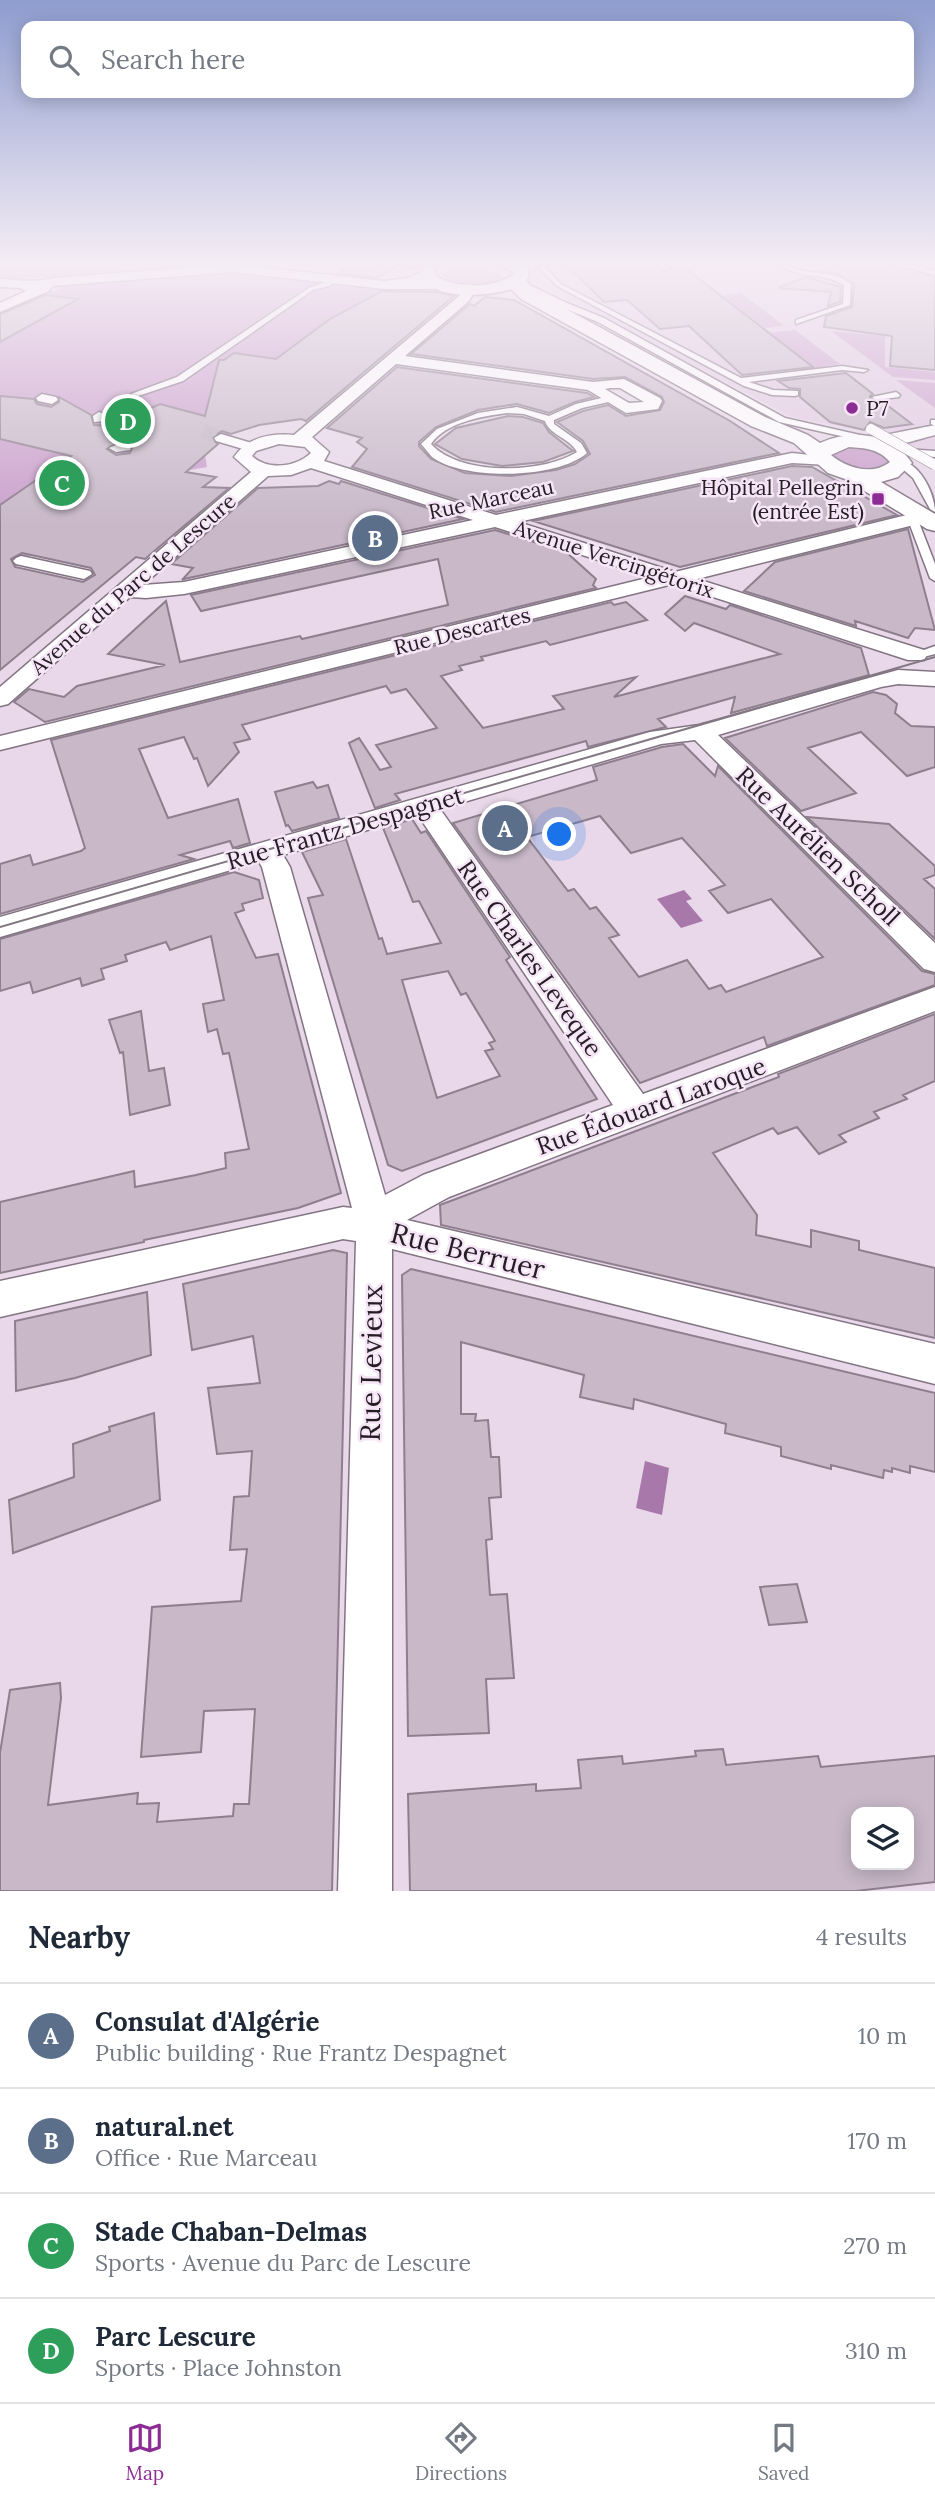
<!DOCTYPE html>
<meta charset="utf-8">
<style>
body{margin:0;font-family:Lora,serif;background:#f2f2f3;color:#1f2937}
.controls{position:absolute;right:21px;bottom:21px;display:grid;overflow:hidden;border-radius:14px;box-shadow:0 4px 18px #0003}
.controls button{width:63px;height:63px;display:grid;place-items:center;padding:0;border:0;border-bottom:2px solid #e0e1e3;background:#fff;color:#1f2937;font:35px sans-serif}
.you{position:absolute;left:560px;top:835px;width:24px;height:24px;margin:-18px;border:5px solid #fff;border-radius:50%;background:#1a73e8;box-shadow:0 0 0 10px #1a73e833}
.badge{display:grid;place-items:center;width:46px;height:46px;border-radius:50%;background:#8c2b93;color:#fff;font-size:23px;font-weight:700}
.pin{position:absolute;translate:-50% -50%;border:4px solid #fff;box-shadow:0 2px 7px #0006}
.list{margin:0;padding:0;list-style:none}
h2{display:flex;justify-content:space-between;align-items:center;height:91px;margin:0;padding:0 28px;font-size:30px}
h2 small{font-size:23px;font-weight:400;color:#747a83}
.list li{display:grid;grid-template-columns:46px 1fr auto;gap:21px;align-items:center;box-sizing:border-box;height:105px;padding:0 28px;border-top:2px solid #e0e1e3}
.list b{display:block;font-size:26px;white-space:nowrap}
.list p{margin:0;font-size:23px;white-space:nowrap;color:#747a83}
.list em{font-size:23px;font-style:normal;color:#747a83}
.icon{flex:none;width:38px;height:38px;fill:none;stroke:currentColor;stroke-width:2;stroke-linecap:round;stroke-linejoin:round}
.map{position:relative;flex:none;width:935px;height:1891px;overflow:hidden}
.search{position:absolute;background:#fff;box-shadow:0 4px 18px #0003;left:21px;right:21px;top:21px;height:77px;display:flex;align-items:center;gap:18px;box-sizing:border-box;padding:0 24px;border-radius:14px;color:#747a83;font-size:26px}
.sheet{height:511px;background:#fff}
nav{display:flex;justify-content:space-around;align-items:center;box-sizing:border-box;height:98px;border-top:2px solid #e0e1e3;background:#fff;font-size:19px;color:#747a83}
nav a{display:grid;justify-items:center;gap:4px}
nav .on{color:#8c2b93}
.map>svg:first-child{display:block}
.built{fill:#e1cbe2}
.green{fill:#caa0cc}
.water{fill:#a878aa}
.building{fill:#c8b8c8;stroke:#8e7f8e;stroke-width:2;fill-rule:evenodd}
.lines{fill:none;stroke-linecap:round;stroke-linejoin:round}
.pedestrian-tunnel{stroke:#c1b3c2;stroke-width:14;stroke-dasharray:14 7;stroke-linecap:butt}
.service-casing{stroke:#837483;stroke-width:3}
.pedestrian-casing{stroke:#837483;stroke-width:3}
.minor-casing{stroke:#837483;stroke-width:3}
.tertiary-casing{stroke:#837483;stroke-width:3}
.service{fill:#fff;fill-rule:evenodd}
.pedestrian{fill:#fff;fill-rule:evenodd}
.minor{fill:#fff;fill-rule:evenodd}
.tertiary{fill:#fff;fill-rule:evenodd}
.tram{stroke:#827782;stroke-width:2}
.service-bridge-casing{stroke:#837483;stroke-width:11;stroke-linecap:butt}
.service-bridge{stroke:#fff;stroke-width:10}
.poi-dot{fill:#8c2b93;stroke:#f6e5f6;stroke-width:2.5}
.labels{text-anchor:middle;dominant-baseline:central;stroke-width:5;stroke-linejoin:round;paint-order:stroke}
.far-poi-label{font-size:21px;fill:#241e24;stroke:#f6e5f6;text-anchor:start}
.far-street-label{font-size:21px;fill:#241e24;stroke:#f6e5f6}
.street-label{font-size:24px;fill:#241e24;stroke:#f6e5f6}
.near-street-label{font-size:28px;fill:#241e24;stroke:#f6e5f6}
</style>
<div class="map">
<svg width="935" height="1891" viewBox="0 0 935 1891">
<rect width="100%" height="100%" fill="#e8d8e9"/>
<path class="built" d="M524,261H935V470L868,432L792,417L533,281L534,271Z"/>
<path class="green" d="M0,261H172L178,269L0,280Z
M468,264L498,273L503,278C487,287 455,288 441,274L450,266Z
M226,271L384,290L238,399L259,426L230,434L218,441L221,442L217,445H213L205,454L207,467L128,481L0,578V319L63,286Z
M741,293L783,325V326L765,328L722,295Z
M795,330L840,364L794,371L767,349L787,346L772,334L749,335Z
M831,331L885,336V367L935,372V380L893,377Z
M896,380L935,383V408Z
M849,447L877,450L891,461L889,465C870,476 850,468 833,457V454Z"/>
<path class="water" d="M684,890L692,899L686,901L703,921L681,928L657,899Z
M645,1461L669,1468L662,1515L636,1508Z"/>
<path class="building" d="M595,261H650L664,272L671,268L664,261H676L813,367L742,375L689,326L660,329L627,300L604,302L564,263Z
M846,261H881L935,277V370L890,366L892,336L824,327L826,316L852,307L854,284L839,275L821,271Z
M356,262L395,268L377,278L338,273Z
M805,277L841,287L840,302L828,306L831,292L778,288Z
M382,291L436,292L454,296L306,421L301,419L259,425L231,434L222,431L213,436L212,439L218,444L186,472L216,477L203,487L229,488L145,559L136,557L0,670V505L71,456L0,439V396L34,399L37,404L51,407L59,402V397L91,415L94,425L111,426L160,404L205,416L219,360H224L234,353L276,359L330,319ZM124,439L134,444L130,453L116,455L107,449ZM22,553L91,568L95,575L83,582L15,567L11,559Z
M46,295L78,299L0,342V314Z
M485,297L514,300L730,421L779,453L496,512L352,467L367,449L357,442L362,438L327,428L397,367L587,393L594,397L575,402L549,413L517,404L478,410L436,427L419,442V446L431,459L465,473L511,476L556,470L575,464L590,454L583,441L557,422L583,411L608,405L626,416L660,410L664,402L662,397L625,377L593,379L411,354L470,304L474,306Z
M846,373L873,394L870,396V399L876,403L883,402L912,424L884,428L870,422L864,430L830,422L800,397V389L789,388L778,381Z
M508,416L523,417L543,423L549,432L573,451L543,462L502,466L462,459L435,444L456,428Z
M792,466L812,467L897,515L680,567L533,521Z
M329,481L339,484L341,481L463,519L184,579L182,580L193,568L171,564L258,488L318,486Z
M908,529L935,630L915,628L908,638L855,621L856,626L744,591L775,562Z
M495,530L566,552L596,579L593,585L596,588L45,722L14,702L29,689L64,697L77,686L165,665L108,654L166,601L180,662L300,636L302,639L448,605L438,559L201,611L191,595Z
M685,596L726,609L730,605L861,648L869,675L731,713L735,697L658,719L666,727L588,747L586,741L395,794L400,800L375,808L349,743L359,738L380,770L391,767L376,745L437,728L406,689L391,693L386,686L242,725L250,739L234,743L239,752L208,786L197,758L194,759L184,737L139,749L168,818L238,799L250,843L233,848L230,841L180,855L194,859L0,914V864L30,855L33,865L81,851L85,848L51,740L611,602L614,605L626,602L647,620L550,645L546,641L481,657L483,660L459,666L462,670L441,676L483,728L564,709L553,696L636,677L614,697L780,654L694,623L685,631L665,614Z
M873,692L886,695L897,704L895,713L911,726L935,727V767L907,776L861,732L808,748L856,793L801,811L725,738Z
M683,744L715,776L718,766L922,971L935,974V985L767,1046L764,1037L640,1083L453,823L597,780L593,767L662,747ZM600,816L631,853L682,838L725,885L709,891L728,913L771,899L823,957L726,992L721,985L709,989L687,960L639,977L609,938L619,935L596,907L590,909L574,889L568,891L527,837Z
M313,782L317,788L328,785L339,818L292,831L288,825L286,826L275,792Z
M807,817L889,824L935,866V875L924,879L935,889V939Z
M412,819L421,833L426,831L510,957L506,960L597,1099L402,1171L388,1165L308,898L323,895L302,852L346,839L379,939L382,938L387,954L441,943L419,901L413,902L383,828ZM448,971L461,995L466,993L495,1041L489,1043L493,1049L485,1051L500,1076L437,1098L402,980Z
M234,872L259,880L263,898L242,904L244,910L235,913L256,958L278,954L341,1193L298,1208L144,1240V1242L0,1273V1202L134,1171L135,1187L196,1175L226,1168L225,1153L249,1149L229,1053L223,1054L217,1029L208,1032L203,1004L224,1000L211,936L170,950L166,942L125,955L127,961L101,969L104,979L82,986L80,978L33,993L30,982L0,991V939Z
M141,1011L149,1071L164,1068L170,1105L130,1115L123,1052L120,1053L109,1020Z
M935,1014V1081L903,1095L907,1099L874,1112L879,1118L839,1135L846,1142L819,1154L797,1127L778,1134L773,1128L713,1153L757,1215L756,1235L811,1247V1230L859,1241V1250L935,1268V1338L441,1225L440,1205L779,1077L778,1074Z
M333,1250L347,1253L332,1891H0V1753L10,1690L60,1683L61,1698L48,1805L138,1793L137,1804L159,1803L157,1822L233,1816L234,1804H249L255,1709L204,1711L201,1752L141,1757L152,1607L241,1601L247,1549L230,1550L234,1497L249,1496L252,1451L217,1454L208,1388L260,1383L253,1336L192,1350L183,1284Z
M411,1269L935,1393V1472L910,1466V1473L892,1468V1472L884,1470L883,1478L831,1465V1469L781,1456V1447L725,1433L726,1424L634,1399L633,1409L580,1397L584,1375L461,1342V1414H476L475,1421L488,1420L491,1457H499L501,1497L489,1498L492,1539L486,1540L490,1595L507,1594L514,1678L486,1679L489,1733L408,1736L402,1275Z
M147,1292L151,1355L75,1378L16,1391L15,1321Z
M154,1413L160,1500L13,1553L9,1500L74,1477L73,1444L110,1431L109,1427Z
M797,1584L807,1622L769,1625L760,1587Z
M723,1749L726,1765L818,1756L821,1767L935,1756V1882L856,1891H410L408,1794L536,1784V1791L581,1788L578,1760L622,1756L623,1764L696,1756L695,1751ZM856,1812H909V1865H856Z"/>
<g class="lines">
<path class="pedestrian-tunnel" d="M203,431L221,438"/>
<g class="service-casing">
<path id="service" d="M380,261H396L419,266L416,268Z
M548,261H556L545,267L561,284L741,378L842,366L868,370L864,372L842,370L749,382L773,390L798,391V395L795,396L772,395L744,386L557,286L538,267Z
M653,261H660L668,268L663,269Z
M775,261C784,261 788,266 796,269C815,275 835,271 851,284L850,305L796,324V320L843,304L844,285C822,271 794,280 775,261Z
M884,261H895L935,271V275Z
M519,276H523L530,285L567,303L604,318L785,418L860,435L867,443L862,446L854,439L779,422L598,322L561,307L526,287Z
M333,279L338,280L329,286L313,290L183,381L138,396L131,394L177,377L309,288Z
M896,392L900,395L899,397L876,400L872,397Z
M610,396L614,399L613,401L582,408L554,420V424L581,443L587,453C558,479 464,481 432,457C428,453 425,448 421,444L437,429L478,413L517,407L549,416L576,404ZM508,413L524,414L545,421C549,435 570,438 577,452C542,474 460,476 431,444C446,422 483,416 508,413Z
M931,420H935V426L931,424Z
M905,449L935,451V457L902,454L900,452Z
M898,461C919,460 935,494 935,512L930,509L913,478L898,465Z
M909,518L918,520L935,564V581L930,578L908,520Z
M935,646V654L916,659L910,655Z"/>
</g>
<g class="pedestrian-casing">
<path id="pedestrian" d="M42,394L56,397L58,400L52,404L38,401L36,398Z
M99,412L106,415V421L94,422L93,416Z
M221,434L255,444L257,447L250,451L216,441L214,438Z
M125,441L132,445L130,450L116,452L109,448Z
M21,556L90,571L92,574L84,579L16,564L13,561L16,558Z"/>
</g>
<g class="minor-casing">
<path id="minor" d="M232,264L384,281L408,278L427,270L433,274L422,281H444L451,285L444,289H384L232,272L53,286L49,291L0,312V303L26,291L20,288L0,287V279C21,280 33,283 53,278Z
M470,284L477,288L469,301L405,356L593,382L624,379L660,398L662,401L658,409L626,413L588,390L396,364L312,437L329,452L324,461L496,515L792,453L829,457L832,461L829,465L792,463L518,522L675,572L923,511L930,513L932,517L930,521L697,579L924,650L927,655L924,660H908L673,584L0,750V736L651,577L495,527L184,594L146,598L130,597L8,704L0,706V687L251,472L234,457C248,437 270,433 294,435L459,296L465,285ZM610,388H620L644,402L629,403L605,389ZM279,444L305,447L311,453C296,467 268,471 252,456L256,451ZM311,468L473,520L184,582L143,585L268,476L291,475Z
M935,425V435C918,439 871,456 858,443C863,438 922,428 935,425Z
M898,670L935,672V686L898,684L881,687L718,735L935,943V972L924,969L695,740L661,744L440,809L643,1094L935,987V1011L449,1197L407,1220L935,1344V1384L392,1249V1891H338L356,1241L343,1239L0,1317V1281L343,1207L352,1208L262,867L259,862L0,937V917L650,732L699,725ZM418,815L613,1105L423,1175L385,1195L290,867L283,855Z"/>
</g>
<g class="tertiary-casing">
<path id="tertiary" d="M490,261H512L527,267L529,277L524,282L533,291L765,417L808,435L820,443C851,429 892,432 912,463L898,477L881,482L935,514V531L927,529L845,479L828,473L794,443L751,426L521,299L511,289C487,297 440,300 421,279L420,271L428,266L434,268L437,277C460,288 490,289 513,275V272ZM849,447C865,448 879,449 890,462C872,476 847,468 831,455Z"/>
</g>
<use href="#service" class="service"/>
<use href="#pedestrian" class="pedestrian"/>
<use href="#minor" class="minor"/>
<use href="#tertiary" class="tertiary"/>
<path class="tram" d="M0,927L935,657"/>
<g class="service-bridge-casing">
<path id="service-bridge" d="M871,429L935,465"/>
</g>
<use href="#service-bridge" class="service-bridge"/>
</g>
<linearGradient id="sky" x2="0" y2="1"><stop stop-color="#8e9ccf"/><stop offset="0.5" stop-color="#f5edf5"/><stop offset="1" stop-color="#f5edf5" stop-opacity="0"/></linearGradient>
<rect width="935" height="526" fill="url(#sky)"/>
<g class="poi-dot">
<circle cx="852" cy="408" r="7"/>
<rect x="871" y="492" width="14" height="14" rx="3.5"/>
</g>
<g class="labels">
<g class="far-poi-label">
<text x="866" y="408">P7</text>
<text x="864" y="487" text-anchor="end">Hôpital Pellegrin<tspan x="864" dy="24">(entrée Est)</tspan></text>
</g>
<g class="far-street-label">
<text transform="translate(491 499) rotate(-12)">Rue Marceau</text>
<text transform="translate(614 559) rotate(18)">Avenue Vercingétorix</text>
<text transform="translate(133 584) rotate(-41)">Avenue du Parc de Lescure</text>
<text transform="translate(462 631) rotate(-14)">Rue Descartes</text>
</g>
<g class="street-label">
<text transform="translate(345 828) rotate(-16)">Rue Frantz Despagnet</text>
<text transform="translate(818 846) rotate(44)">Rue Aurélien Scholl</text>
<text transform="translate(530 958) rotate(55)">Rue Charles Leveque</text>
<text transform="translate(651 1106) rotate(-20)">Rue Édouard Laroque</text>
</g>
<g class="near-street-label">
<text transform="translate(468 1251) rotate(14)">Rue Berruer</text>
<text transform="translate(371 1363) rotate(-89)">Rue Levieux</text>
</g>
</g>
</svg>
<div class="controls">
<button><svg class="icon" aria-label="layers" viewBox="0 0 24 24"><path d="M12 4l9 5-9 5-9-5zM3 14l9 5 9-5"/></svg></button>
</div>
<div class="you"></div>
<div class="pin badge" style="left:505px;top:828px;background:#5c6f8a">A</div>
<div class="pin badge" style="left:375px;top:538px;background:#5c6f8a">B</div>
<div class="pin badge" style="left:62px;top:483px;background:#2e9e5b">C</div>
<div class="pin badge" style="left:128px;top:421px;background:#2e9e5b">D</div>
<div class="search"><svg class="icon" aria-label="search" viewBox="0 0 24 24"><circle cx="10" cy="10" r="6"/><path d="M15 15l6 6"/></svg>Search here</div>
</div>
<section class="sheet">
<h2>Nearby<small>4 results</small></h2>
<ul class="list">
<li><span class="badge" style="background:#5c6f8a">A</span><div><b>Consulat d'Algérie</b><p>Public building · Rue Frantz Despagnet</p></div><em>10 m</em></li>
<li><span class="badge" style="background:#5c6f8a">B</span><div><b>natural.net</b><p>Office · Rue Marceau</p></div><em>170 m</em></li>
<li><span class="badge" style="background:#2e9e5b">C</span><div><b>Stade Chaban-Delmas</b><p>Sports · Avenue du Parc de Lescure</p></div><em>270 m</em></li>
<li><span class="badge" style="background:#2e9e5b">D</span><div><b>Parc Lescure</b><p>Sports · Place Johnston</p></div><em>310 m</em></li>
</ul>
</section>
<nav>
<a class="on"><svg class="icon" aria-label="map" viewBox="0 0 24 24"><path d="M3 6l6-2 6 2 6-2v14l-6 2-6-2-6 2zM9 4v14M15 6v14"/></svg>Map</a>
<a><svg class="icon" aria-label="directions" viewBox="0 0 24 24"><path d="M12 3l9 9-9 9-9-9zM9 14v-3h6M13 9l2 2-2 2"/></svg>Directions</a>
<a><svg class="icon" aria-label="saved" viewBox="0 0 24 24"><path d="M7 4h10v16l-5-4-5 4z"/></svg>Saved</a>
</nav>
